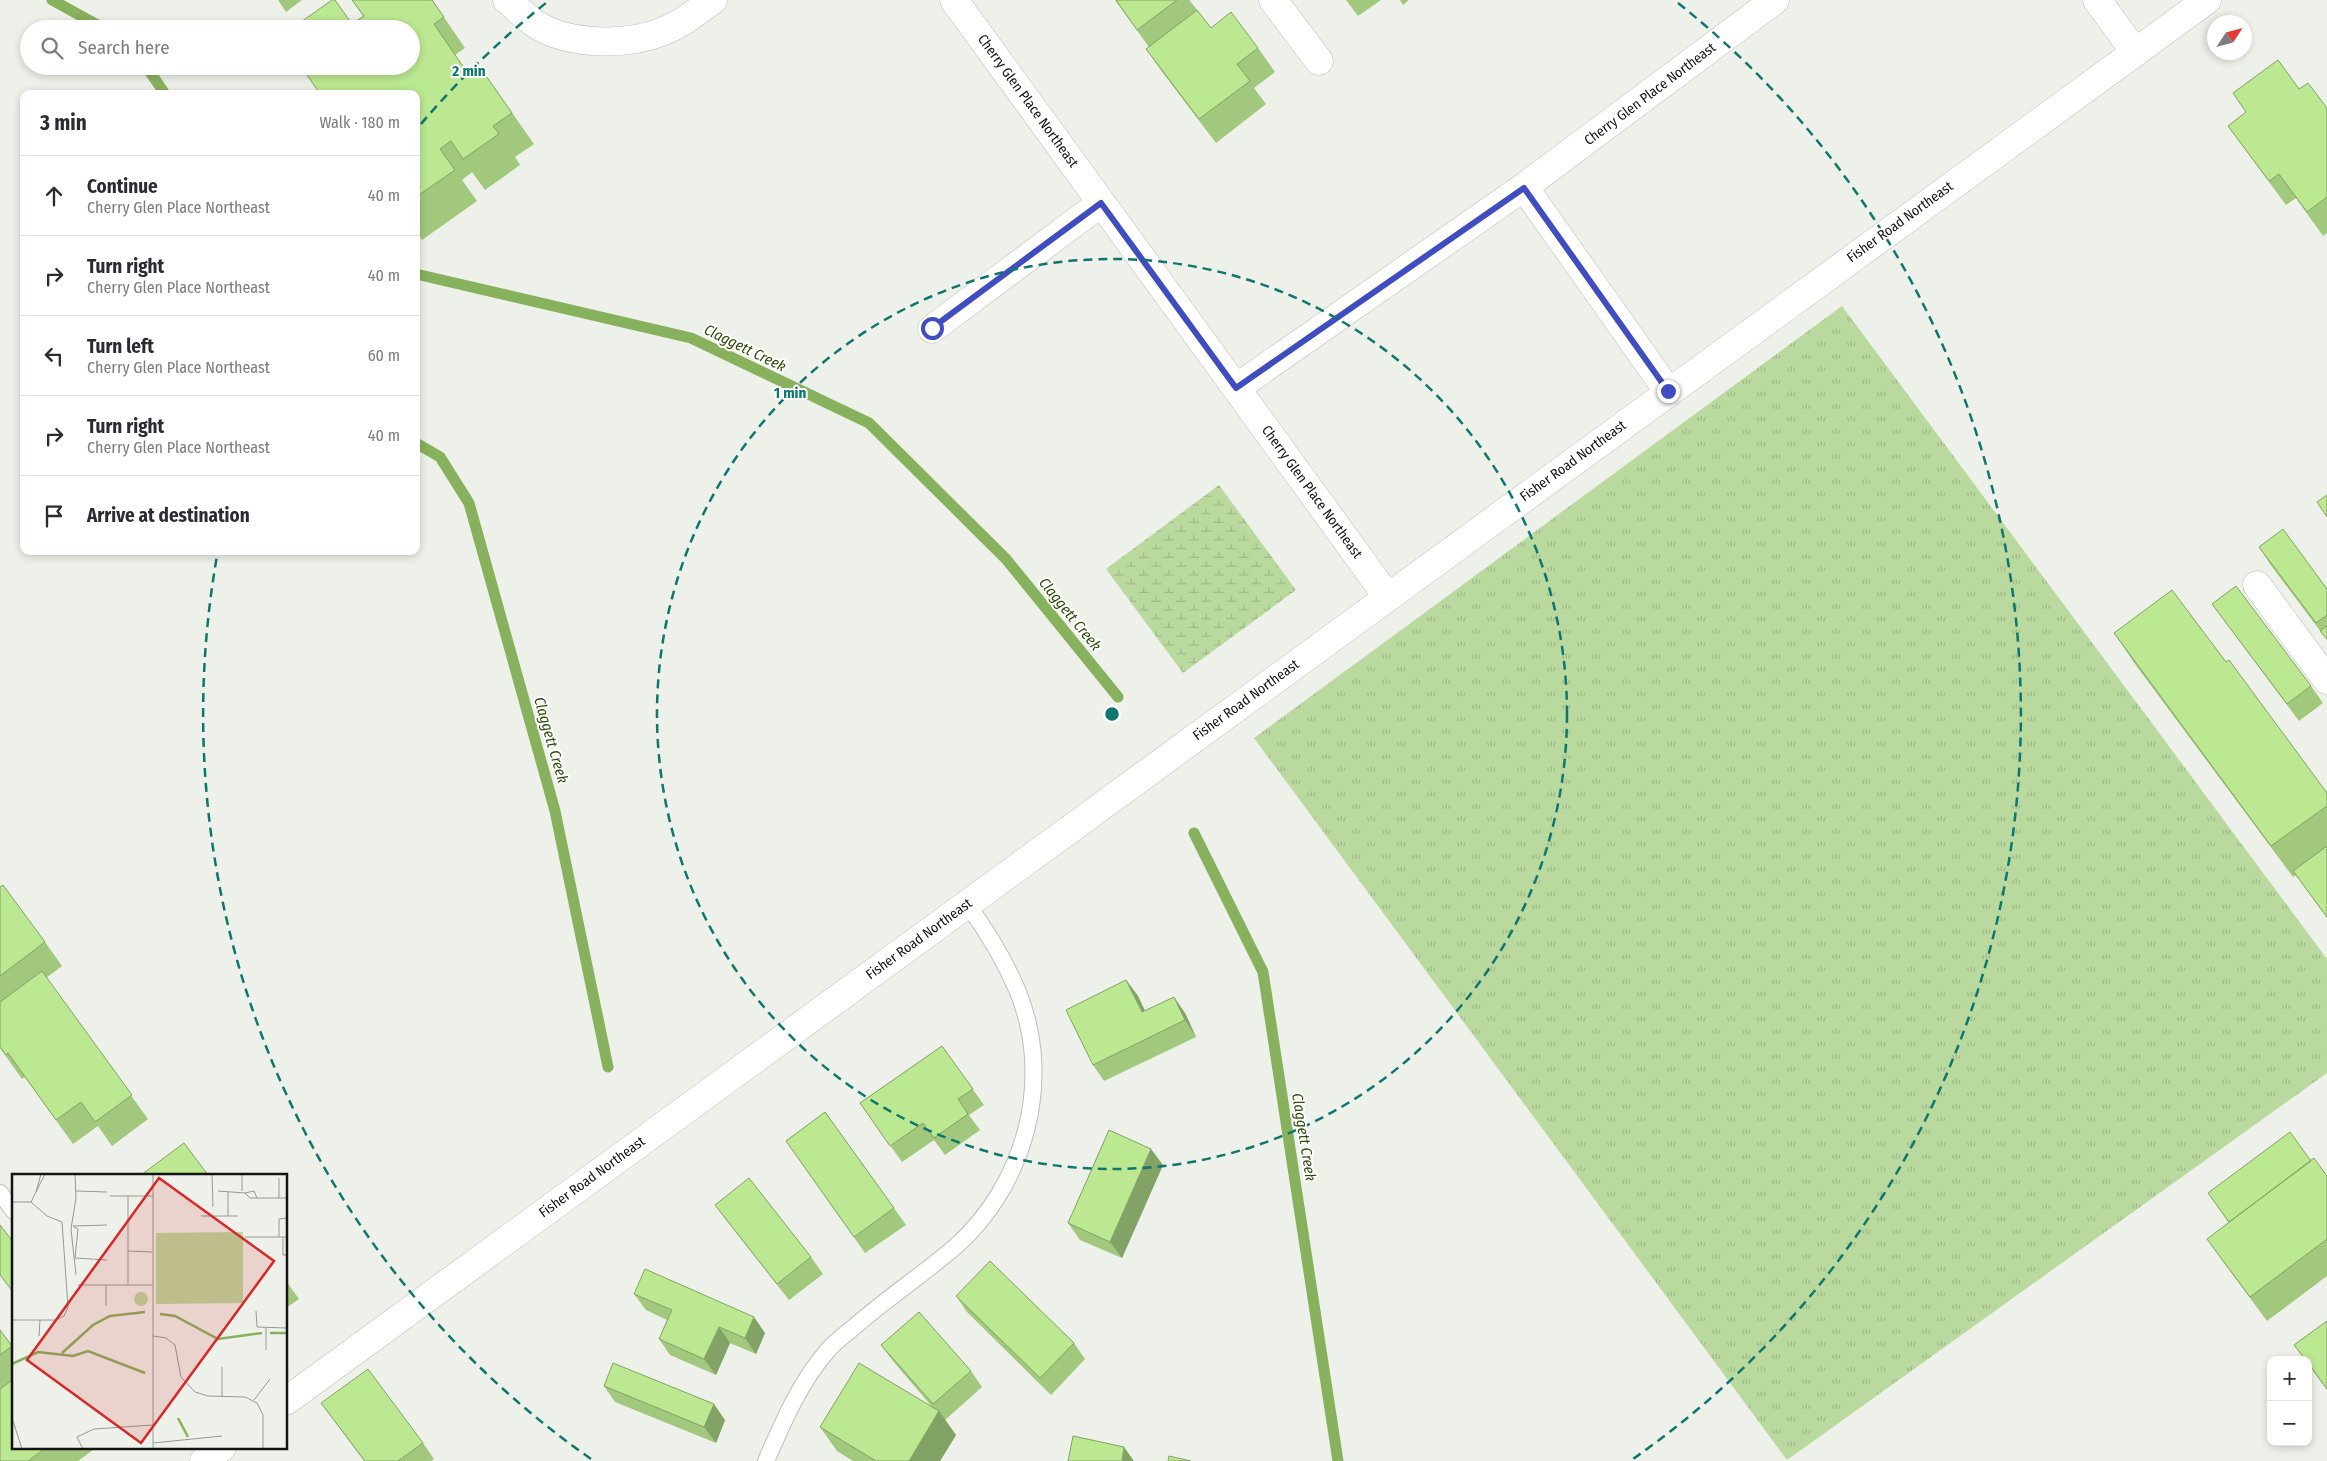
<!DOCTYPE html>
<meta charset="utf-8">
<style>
body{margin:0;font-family:"Fira Sans Condensed",sans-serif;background:#f7f7f7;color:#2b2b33}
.controls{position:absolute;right:15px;bottom:15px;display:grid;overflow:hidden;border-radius:10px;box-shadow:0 2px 8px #0003}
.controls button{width:45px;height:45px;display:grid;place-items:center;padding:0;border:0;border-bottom:1px solid #e1e1e2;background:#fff;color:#2b2b33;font:25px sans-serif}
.compass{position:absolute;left:2207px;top:15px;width:45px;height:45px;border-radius:50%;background:#fff;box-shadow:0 2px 8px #0003;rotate:54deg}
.stop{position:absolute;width:15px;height:15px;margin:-11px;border:4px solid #404dc1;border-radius:50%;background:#fff}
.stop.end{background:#404dc1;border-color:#fff;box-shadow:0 1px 5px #0008}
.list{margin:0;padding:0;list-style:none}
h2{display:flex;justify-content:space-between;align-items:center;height:65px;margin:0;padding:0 20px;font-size:21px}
h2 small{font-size:16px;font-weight:400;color:#7c7c81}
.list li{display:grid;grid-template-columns:32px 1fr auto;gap:15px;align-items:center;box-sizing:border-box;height:80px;padding:0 20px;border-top:1px solid #e1e1e2}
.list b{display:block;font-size:19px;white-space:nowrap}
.list p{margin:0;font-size:16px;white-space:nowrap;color:#7c7c81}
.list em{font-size:16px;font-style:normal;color:#7c7c81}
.icon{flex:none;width:28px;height:28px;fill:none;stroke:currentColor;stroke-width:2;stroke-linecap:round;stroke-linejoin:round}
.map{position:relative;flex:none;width:2327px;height:1461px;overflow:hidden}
.search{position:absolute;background:#fff;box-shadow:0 2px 8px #0003;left:20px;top:20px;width:400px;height:55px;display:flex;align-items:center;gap:12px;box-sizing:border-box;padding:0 18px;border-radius:28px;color:#7c7c81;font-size:19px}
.panel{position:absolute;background:#fff;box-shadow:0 2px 8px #0003;left:20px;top:90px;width:400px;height:465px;border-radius:10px}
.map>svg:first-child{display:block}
.grass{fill:url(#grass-tufts)}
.wetland{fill:url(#wetland-marsh)}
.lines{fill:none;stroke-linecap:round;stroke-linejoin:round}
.stream{stroke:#87b15c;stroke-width:11}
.service-casing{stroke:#bbbfb8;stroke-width:18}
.minor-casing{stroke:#bbbfb8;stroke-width:29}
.tertiary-casing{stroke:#bbbfb8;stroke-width:29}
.service{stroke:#fff;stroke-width:16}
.minor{stroke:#fff;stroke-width:28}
.tertiary{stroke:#fff;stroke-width:28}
.wall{fill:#a1c87d}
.shaded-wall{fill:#83a266}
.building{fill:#bbe891;stroke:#83a266}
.route{stroke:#404dc1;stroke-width:6}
.ring{fill:none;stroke:#0f766e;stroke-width:2.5;stroke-dasharray:9 6}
.labels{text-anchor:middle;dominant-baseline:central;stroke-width:4;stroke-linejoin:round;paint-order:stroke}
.street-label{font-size:14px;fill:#131412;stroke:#fff}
.water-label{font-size:15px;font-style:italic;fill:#2f4a0d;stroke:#fff}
.inset-river{fill:none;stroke:#87b15c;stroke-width:2.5}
.inset-road{fill:none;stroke:#969993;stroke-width:1}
.view{fill:#d62828;fill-opacity:0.15;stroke:#d62828;stroke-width:2.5}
.inset-edge{fill:none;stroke:#131412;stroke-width:2.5}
.centre{fill:#0f766e;stroke:#fff;stroke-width:2.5}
.ring-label{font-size:15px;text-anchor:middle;font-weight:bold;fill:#0f766e;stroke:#fff;stroke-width:4;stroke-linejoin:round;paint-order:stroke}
</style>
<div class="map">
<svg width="2327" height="1461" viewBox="0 0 2327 1461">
<defs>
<pattern id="grass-tufts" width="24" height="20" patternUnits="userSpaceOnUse" patternTransform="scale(1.25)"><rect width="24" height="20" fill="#bad99f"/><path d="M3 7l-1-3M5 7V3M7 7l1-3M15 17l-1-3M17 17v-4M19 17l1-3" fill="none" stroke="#9fb988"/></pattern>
<pattern id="wetland-marsh" width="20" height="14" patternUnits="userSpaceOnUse" patternTransform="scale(1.25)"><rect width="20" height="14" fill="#bad99f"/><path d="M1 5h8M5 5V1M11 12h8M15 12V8" fill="none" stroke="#9fb988"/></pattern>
</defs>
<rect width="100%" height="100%" fill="#edf1e9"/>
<path class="grass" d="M1842,306L2327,959V1073L1787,1460L1254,738Z"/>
<path class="wetland" d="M1219,485L1296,590L1183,673L1106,569Z"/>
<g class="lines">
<path class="stream" d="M52,0L105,29
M146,66L165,94
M416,274L691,338L869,423L1006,559L1118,697
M416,443L440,457L469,503L555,811L608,1067
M1194,833L1263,972L1338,1461"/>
<g class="service-casing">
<path id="service" d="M0,1193L14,1211
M766,1461C783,1422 800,1382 828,1350C836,1341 846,1334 854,1327C886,1299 922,1275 955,1247C1025,1185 1054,1081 1018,992C1005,961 987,931 967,904"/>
</g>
<g class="minor-casing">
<path id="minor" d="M507,0C516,7 524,16 534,23C568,46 627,46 664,31C682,24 698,11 713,0
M954,0L1236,388L1524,187
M1273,0L1319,61
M2097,0L2135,52
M932,329L1101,203
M1236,388L1387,596
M1668,391L1524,187L1775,0
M2257,585L2327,680"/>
</g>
<g class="tertiary-casing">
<path id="tertiary" d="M286,1401L2207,0
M204,1461L222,1447"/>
</g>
<use href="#service" class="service"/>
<use href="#minor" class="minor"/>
<use href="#tertiary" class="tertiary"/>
</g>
<path class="wall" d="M278,0H302L286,12Z
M352,0H432L465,48L455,55L466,70L477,63L534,144L515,157L520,165L485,190L472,172L462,180L477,201L422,240L416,232V94L352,24L363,16Z
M1115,0H1190V1L1211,28L1258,48L1275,72L1254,88L1266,104L1216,143L1163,73L1146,49L1149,47Z
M1346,0H1381L1358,16Z
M1400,0H1409L1403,5Z
M2299,89L2327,108V233L2323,236L2296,198L2286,205L2228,126L2246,112L2233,93Z
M2259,547L2327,589V640L2270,564Z
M2212,604L2311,686L2323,703L2299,721Z
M2114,633L2226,662L2327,793V918L2296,875L2293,877L2135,664Z
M0,887L45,942L62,966L46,978L148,1119L112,1146L98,1126L73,1144L25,1077L22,1079L0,1048Z
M1126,980L1138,996L1145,1011L1185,1013L1196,1037L1104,1081L1093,1065Z
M942,1046L984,1105L969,1115L980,1130L945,1155L934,1140L902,1162L860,1103Z
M825,1112L906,1225L865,1253L786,1141Z
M2311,1161L2327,1176V1276L2267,1321L2224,1263L2207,1239L2229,1223L2208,1193Z
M1163,1165L1122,1258L1080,1240L1068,1223Z
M715,1205L811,1257L823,1274L789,1300L727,1221Z
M286,1281L299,1299L286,1308Z
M634,1294L765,1333L756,1354L730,1343L716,1375L670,1355L659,1339L667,1320L646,1310Z
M956,1296L1074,1343L1085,1359L1051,1395L967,1312Z
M2327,1321V1390L2308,1364V1360H2305L2294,1345Z
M0,1330L14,1349V1447H97L78,1461H0Z
M881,1345L971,1371L982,1387L945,1420L956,1435L940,1461H853L837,1451L820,1427L934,1409L893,1361Z
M604,1386L725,1420L716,1443L615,1402Z
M321,1403L423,1443L434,1459L431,1461H364Z"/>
<path class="shaded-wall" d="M1126,980L1138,996L1153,1028L1142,1012Z
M1174,997L1185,1013L1196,1037L1185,1020Z
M1151,1149L1163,1165L1122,1258L1110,1242Z
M754,1317L765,1333L756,1354L745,1338Z
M719,1327L730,1343L716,1375L704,1359Z
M714,1404L725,1420L716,1443L704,1427Z
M939,1411L956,1435L940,1461H909Z
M1124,1447L1134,1461H1122Z"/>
<path class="building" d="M332,0H335L352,24L364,16L352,0H432L444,17L434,24L466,71L477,63L512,113L493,126L499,134L463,159L451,141L440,149L455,170L416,197V94H320L301,66H411V29H291Z
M1116,0H1177L1137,30Z
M1197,10L1211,28L1231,12L1258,48L1237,64L1250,81L1199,119L1146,49Z
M2278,60L2299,89L2308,83L2327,108V197L2307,212L2279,174L2269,181L2228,126L2246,112L2233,93Z
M2327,495V517L2317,502Z
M2283,529L2327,589V615L2316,623L2259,547Z
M2236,586L2311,686L2287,704L2212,604Z
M2172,590L2226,662L2229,660L2327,793V806L2271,846L2114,633Z
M2327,626V639L2320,631Z
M2327,846V917L2293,871Z
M3,885L45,942L0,976V887Z
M42,971L132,1095L95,1122L81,1102L56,1120L8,1053L6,1055L0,1047V1002Z
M1126,980L1142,1012L1174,997L1185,1020L1093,1065L1066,1010Z
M942,1046L973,1089L958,1099L968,1114L934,1138L923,1123L890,1146L860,1103Z
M825,1112L894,1208L854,1237L786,1141Z
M1109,1130L1151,1149L1110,1242L1068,1223Z
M2290,1132L2311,1161L2229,1222L2208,1193Z
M184,1143L208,1175H141Z
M2314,1158L2327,1176V1239L2250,1297L2207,1239Z
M749,1178L811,1257L777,1284L715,1205Z
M0,1225L14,1243V1293L0,1275Z
M990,1261L1074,1343L1040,1378L956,1296Z
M645,1269L754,1317L745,1338L719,1327L704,1359L659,1339L672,1310L634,1294Z
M919,1312L971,1371L933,1404L881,1345Z
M2327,1321V1389L2308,1363V1360H2306L2294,1345Z
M0,1330L12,1346L0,1355Z
M613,1363L714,1404L704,1427L604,1386Z
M859,1363L939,1411L909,1461H876L820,1427Z
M368,1369L423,1443L398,1461H365L321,1403Z
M14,1379V1447H47L28,1461H0V1389Z
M1073,1436L1124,1447L1122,1461H1068Z
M1169,1456L1191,1461H1168Z"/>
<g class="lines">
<path class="route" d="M932,328L1101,203L1236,388L1524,188L1668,391"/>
</g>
<g class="ring">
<circle cx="1112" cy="714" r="455"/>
<path d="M591 1459A909 909 0 0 1 217 556M421 124A909 909 0 0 1 546 3M1678 3A909 909 0 0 1 1633 1459"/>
</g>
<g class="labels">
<g class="street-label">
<text transform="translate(1650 94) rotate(-37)">Cherry Glen Place Northeast</text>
<text transform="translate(1028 101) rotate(54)">Cherry Glen Place Northeast</text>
<text transform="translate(1900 222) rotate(-36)">Fisher Road Northeast</text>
<text transform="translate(1573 461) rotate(-36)">Fisher Road Northeast</text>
<text transform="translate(1312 492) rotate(54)">Cherry Glen Place Northeast</text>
<text transform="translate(1246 700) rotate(-36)">Fisher Road Northeast</text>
<text transform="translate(919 939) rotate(-36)">Fisher Road Northeast</text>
<text transform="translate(592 1177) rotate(-36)">Fisher Road Northeast</text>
</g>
<g class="water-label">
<text transform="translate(745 348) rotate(26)">Claggett Creek</text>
<text transform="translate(1070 614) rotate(51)">Claggett Creek</text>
<text transform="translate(551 740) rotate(74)">Claggett Creek</text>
<text transform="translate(1304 1137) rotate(81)">Claggett Creek</text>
</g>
</g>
<g transform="translate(12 1174)">
<rect width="275" height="275" fill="#edf1e9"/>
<path d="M231,58V129L144,130V59Z" fill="#bad99f"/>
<path d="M122 125a7 7 0 1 1 14 0a7 7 0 1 1-14 0Z" fill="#bad99f"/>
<path class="inset-river" d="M148,140L163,142L206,165L250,159M258,159H275M50,179L81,151L98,142L133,138M0,190L26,178L61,182L76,177L133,199M166,244L176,263"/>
<path class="inset-road" d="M63,0L64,24L59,55L64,101M141,0V275M200,0L201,33M267,4V24M64,17L95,18M206,17L233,19M216,17V42M230,17V0M24,18L29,0M98,22H116M245,24L242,17L233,19L238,24H275M0,28H19L35,42L50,48L56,133L52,142L44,146H0M19,28L33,0M189,42H226M61,52L66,55L63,84M61,52L95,51M233,63H275M267,63V45L275,44M271,63V81H275M140,78L116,77V22H141M63,84L95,86M66,111H116V77M94,111V132M116,111H141M244,137L245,153L275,154M27,162L28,146M141,162L154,164L163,171L169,203L183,218L196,222L233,223L245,229L251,241V275M254,176V154M210,223V193M242,226L258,205M0,244L10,275M141,269L210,262M71,275L65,263L82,255L141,251"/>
<path class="view" d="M147,4L262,87L129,269L15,186Z"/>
<rect width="275" height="275" class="inset-edge"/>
</g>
<circle cx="1112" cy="714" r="8" class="centre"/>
<g class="ring-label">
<text x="469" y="76">2 min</text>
<text x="790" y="398">1 min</text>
</g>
</svg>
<div class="controls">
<button>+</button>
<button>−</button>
</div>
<svg class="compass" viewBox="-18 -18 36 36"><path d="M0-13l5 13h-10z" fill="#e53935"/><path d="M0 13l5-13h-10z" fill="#7c7c81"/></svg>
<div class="stop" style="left:932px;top:328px"></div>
<div class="stop end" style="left:1668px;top:391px"></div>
<div class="search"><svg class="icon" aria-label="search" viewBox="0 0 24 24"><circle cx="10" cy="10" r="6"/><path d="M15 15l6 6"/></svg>Search here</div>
<section class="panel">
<h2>3 min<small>Walk · 180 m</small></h2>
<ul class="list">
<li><svg class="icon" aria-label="ahead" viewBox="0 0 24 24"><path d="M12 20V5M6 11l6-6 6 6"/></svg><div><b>Continue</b><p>Cherry Glen Place Northeast</p></div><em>40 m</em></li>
<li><svg class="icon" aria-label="right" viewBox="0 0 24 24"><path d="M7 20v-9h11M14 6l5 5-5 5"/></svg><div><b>Turn right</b><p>Cherry Glen Place Northeast</p></div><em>40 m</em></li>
<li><svg class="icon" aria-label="left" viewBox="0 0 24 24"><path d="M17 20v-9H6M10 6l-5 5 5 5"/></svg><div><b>Turn left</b><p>Cherry Glen Place Northeast</p></div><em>60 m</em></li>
<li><svg class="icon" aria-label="right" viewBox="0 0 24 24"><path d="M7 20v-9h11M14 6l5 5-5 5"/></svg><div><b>Turn right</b><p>Cherry Glen Place Northeast</p></div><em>40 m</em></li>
<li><svg class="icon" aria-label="arrive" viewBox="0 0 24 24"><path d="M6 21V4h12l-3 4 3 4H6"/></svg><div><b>Arrive at destination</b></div></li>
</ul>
</section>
</div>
